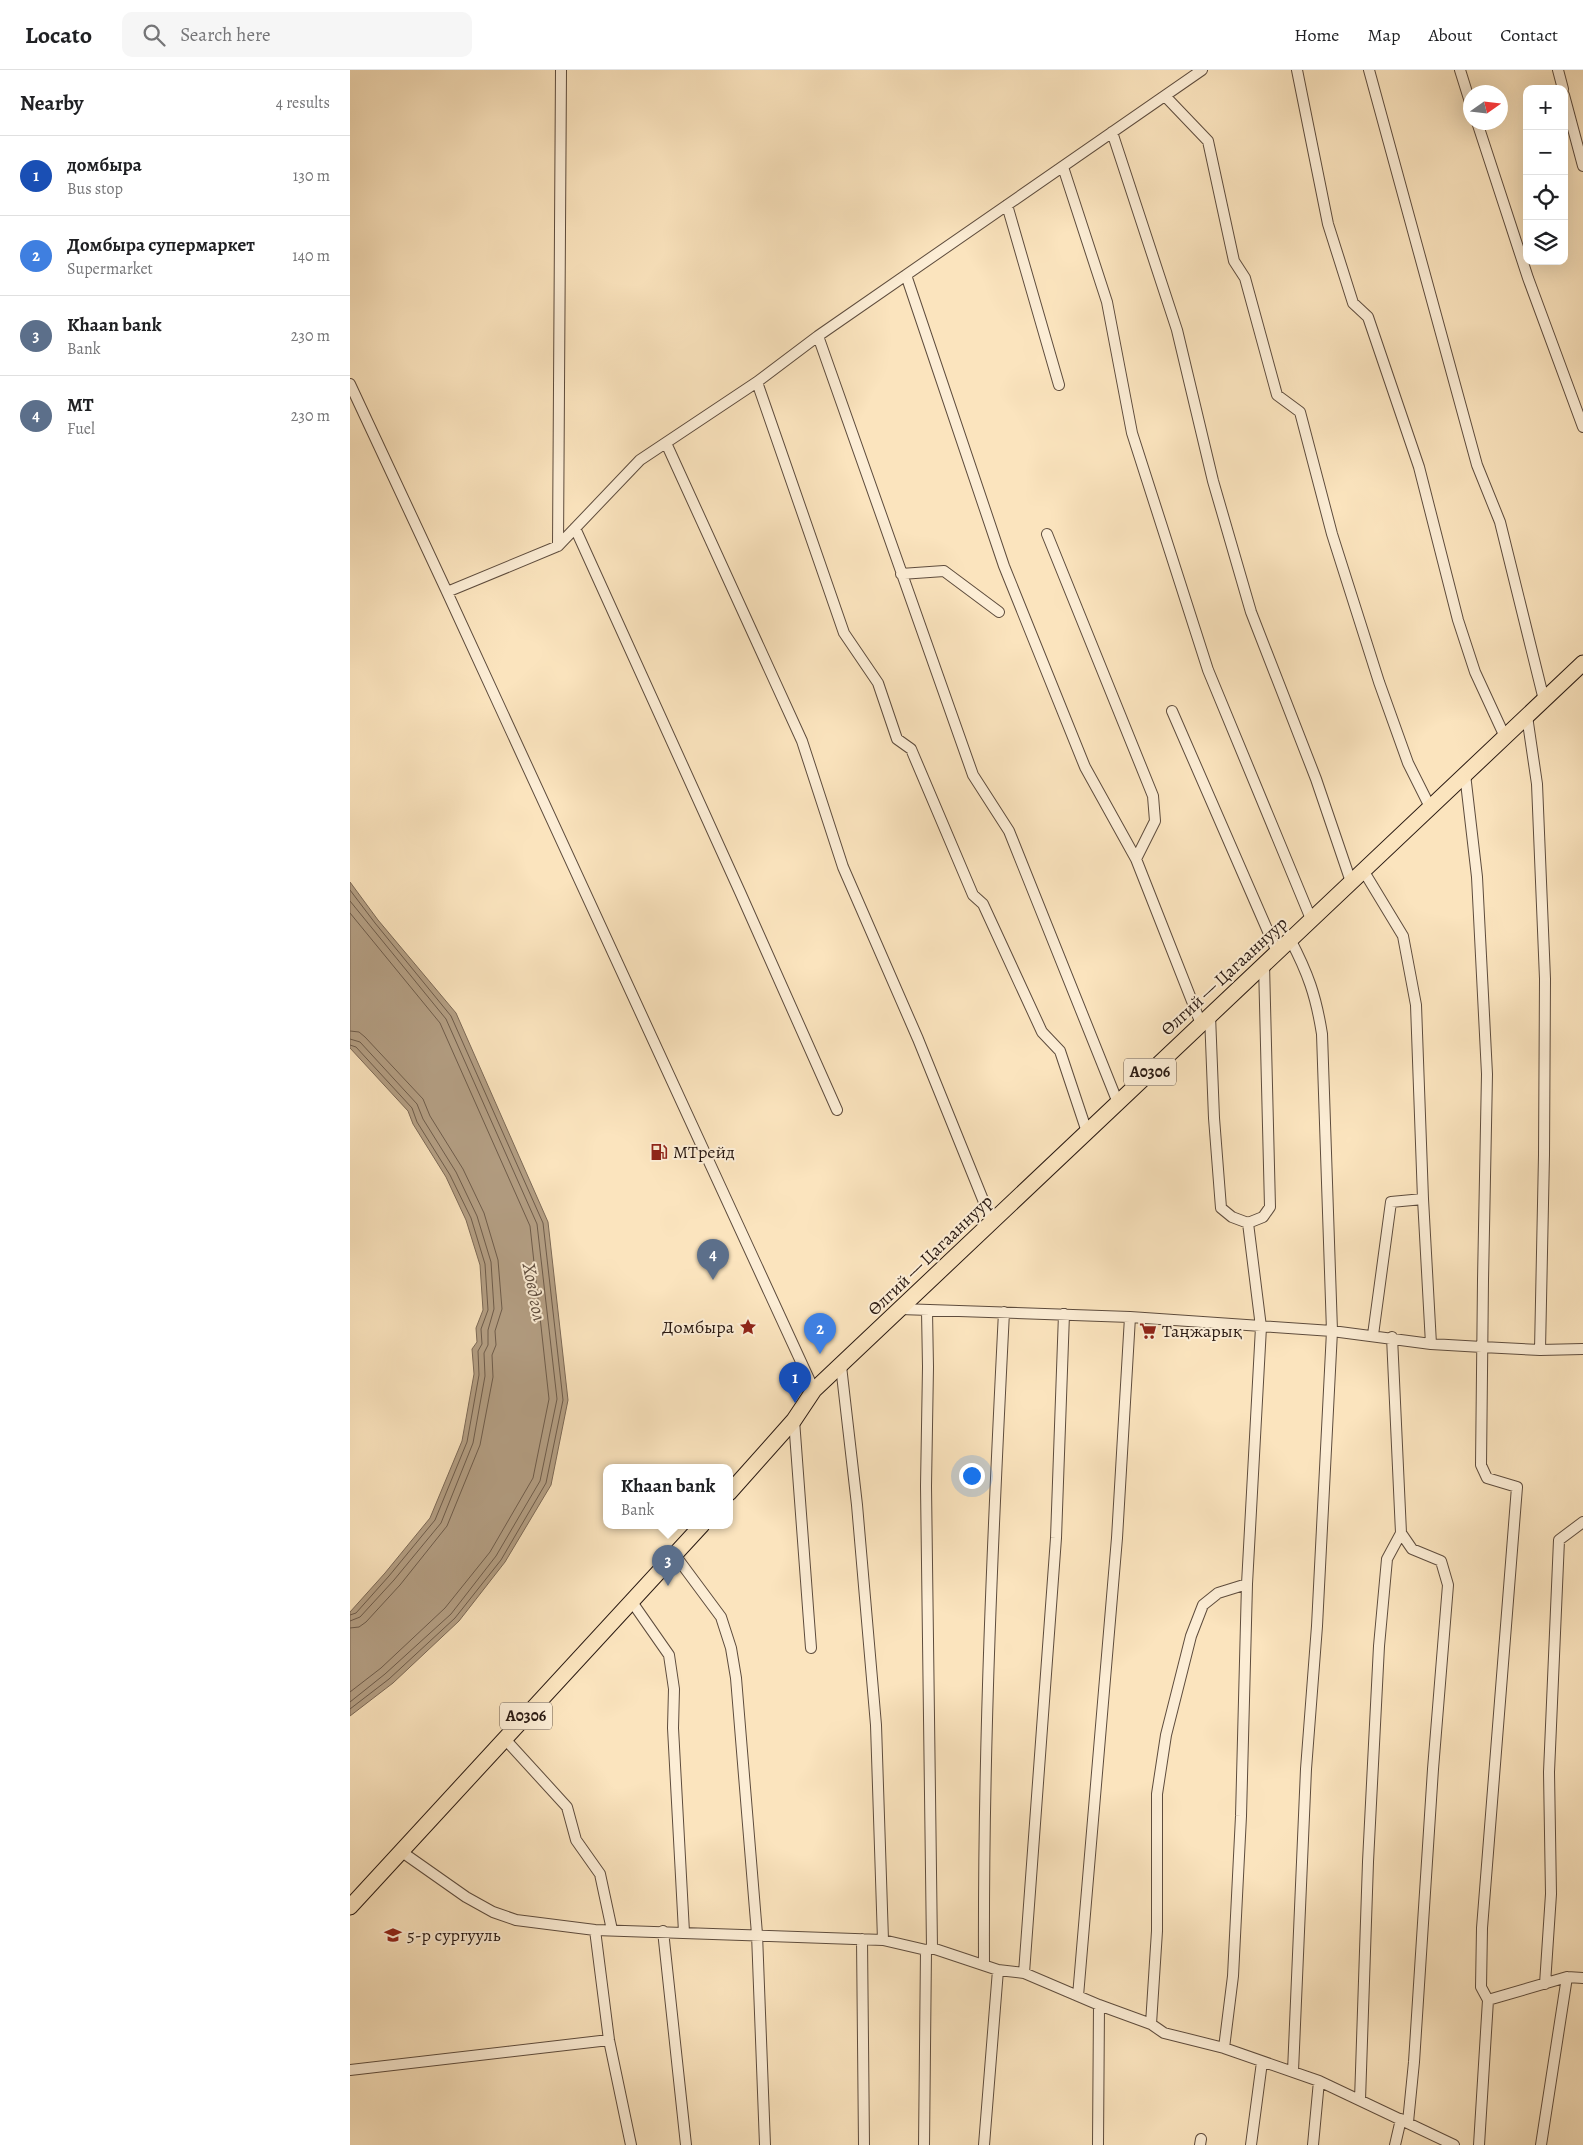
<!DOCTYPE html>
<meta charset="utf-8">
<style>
body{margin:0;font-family:Alegreya,serif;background:#f6f6f6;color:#202124}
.controls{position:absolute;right:15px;top:15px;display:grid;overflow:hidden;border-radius:10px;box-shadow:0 5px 20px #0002}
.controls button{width:45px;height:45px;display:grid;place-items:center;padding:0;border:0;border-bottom:1px solid #e0e0e0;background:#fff;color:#202124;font:25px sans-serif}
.compass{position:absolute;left:1113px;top:15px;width:45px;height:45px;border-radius:50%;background:#fff;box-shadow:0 5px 20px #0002;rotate:76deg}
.you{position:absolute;left:621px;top:1405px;width:18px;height:18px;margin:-12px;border:4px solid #fff;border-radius:50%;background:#1a73e8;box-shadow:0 0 0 8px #1a73e833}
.badge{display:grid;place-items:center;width:32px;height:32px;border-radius:50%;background:#8f2418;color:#fff;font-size:16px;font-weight:700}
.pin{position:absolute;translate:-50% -41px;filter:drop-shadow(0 1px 2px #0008)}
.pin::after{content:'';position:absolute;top:26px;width:18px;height:15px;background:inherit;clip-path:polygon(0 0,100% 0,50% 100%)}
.popup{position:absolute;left:253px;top:1394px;width:130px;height:65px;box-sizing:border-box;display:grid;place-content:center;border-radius:10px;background:#fff;filter:drop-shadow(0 1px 4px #0005);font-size:16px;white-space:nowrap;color:#757577}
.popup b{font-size:19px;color:#202124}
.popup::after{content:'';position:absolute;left:50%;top:100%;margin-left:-10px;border:10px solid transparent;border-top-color:#fff}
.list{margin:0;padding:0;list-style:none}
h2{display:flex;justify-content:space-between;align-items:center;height:65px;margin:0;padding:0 20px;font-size:21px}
h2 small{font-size:16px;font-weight:400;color:#757577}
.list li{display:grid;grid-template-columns:32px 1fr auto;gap:15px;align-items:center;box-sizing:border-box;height:80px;padding:0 20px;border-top:1px solid #e0e0e0}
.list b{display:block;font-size:19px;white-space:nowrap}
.list p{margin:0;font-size:16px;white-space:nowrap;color:#757577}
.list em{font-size:16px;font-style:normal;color:#757577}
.icon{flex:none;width:28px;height:28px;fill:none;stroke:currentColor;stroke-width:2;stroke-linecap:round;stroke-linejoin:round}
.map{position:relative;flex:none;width:1233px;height:2075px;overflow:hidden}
header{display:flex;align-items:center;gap:30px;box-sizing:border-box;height:70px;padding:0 25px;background:#fff;border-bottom:1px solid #e0e0e0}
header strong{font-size:24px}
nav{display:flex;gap:28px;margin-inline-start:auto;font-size:18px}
.search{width:350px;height:45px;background:#f6f6f6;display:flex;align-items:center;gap:12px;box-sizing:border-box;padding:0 18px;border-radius:10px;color:#757577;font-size:19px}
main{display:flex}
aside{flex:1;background:#fff}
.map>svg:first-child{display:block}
.water{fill:#b49f84;stroke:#7c6956}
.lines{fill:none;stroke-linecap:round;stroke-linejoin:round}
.shore{stroke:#6e5c4b;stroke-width:1}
.minor-casing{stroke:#5e4c3d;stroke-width:12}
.highway-casing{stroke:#291912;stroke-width:17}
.minor{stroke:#fcedd5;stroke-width:10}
.highway{stroke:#fbe4be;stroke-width:15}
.labels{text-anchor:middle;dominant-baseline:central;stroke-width:4;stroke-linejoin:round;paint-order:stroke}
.shield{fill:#fcedd5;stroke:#68594c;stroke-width:1}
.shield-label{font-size:16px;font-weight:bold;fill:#291912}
.street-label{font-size:18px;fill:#291912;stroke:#fcedd5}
.poi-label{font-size:18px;fill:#291912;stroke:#fcedd5;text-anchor:start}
.water-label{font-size:19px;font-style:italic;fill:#614f40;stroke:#fcedd5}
</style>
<header>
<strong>Locato</strong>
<div class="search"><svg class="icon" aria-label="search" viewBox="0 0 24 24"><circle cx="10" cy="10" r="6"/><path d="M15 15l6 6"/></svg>Search here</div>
<nav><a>Home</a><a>Map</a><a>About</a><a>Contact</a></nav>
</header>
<main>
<aside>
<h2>Nearby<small>4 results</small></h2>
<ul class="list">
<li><span class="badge" style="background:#1a4fb4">1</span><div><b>домбыра</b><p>Bus stop</p></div><em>130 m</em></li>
<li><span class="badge" style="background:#3f7fe0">2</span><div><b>Домбыра супермаркет</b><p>Supermarket</p></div><em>140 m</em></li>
<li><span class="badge" style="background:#5c6f8a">3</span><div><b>Khaan bank</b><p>Bank</p></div><em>230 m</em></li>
<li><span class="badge" style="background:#5c6f8a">4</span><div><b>МТ</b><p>Fuel</p></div><em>230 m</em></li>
</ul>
</aside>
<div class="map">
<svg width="1233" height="2075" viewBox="0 0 1233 2075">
<rect width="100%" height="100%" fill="#fbe4be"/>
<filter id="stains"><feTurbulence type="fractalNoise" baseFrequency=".004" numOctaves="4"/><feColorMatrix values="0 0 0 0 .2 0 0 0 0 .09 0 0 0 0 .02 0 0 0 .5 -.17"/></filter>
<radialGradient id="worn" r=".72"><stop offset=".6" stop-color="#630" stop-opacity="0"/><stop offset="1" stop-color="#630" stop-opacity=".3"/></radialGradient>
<path class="water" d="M0,812L28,850L106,943L198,1152L218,1330L201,1415L155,1492L109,1551L43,1613L0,1646V1542L35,1503L80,1448L112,1371L124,1304L122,1279L127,1272L126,1258L133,1240L130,1195L116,1150L96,1107L63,1054L58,1041L0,978Z"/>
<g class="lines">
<path class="shore" d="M0,820L25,853L101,946L193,1153L213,1330L196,1413L151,1490L105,1548L39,1609L0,1639
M0,831L96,949L187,1154L207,1329L190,1411L146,1486L101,1544L35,1604L0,1632
M0,843L90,953L180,1156L199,1329L183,1408L140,1482L95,1538L31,1598L0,1622
M0,961L9,962L15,967L73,1029L80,1046L113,1099L134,1143L148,1190L152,1239L145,1261L146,1275L142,1285L143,1307L130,1375L97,1456L50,1515L16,1552L9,1557L0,1558
M0,969L10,972L67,1034L73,1049L106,1102L127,1146L141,1192L144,1239L138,1260V1275L134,1283L135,1306L123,1373L91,1453L44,1510L10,1547L0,1551
M0,975L6,977L62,1038L67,1052L100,1105L121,1148L135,1194L138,1240L131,1259L132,1274L128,1281L129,1305L117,1372L85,1450L39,1506L6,1543L0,1545"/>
<g class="minor-casing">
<path id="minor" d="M947,0L978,154L1003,233L1018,247L1069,397L1108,550L1125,602L1155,667
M1019,0L1127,395L1150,452L1194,630
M1110,0L1120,32
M1208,0L1213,19
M1214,25L1233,96
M815,26L858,71L884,191L895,208L927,325L950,342L982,464L1029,612L1058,693L1080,737
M1127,52L1178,208L1233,357
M762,62L827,260L863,411L901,542L966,709L1001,812
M713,97L757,232L782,363L858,600L961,849
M657,135L709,315
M556,205L654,496L735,697L786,789L851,954
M468,266L623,705L659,761L768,1033
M407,312L494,563L528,613L547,669L561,679L623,825L633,834L692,962L710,981L737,1062
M0,314L97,522L464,1320
M316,373L452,671L493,797L568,969L642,1152
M225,458L390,822L487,1040
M697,464L803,726L805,751L786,789
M208,476L290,390L407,312L468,266L852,0
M551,504L594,501L649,542
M97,522L208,476L211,0
M822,641L927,882
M1177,646L1187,714L1195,909L1194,1085L1190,1280
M1115,704L1127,807L1137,1004L1133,1210L1131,1395L1137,1408L1167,1417L1132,1858L1131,1917L1138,1930L1129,2075
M1013,800L1053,866L1066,935L1073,1129L1081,1274
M940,869C958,903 966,926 972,964L982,1261L967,1556L956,1699L943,2001
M860,945L864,1048L871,1138L882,1147L898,1153
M550,1239L780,1247L982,1261L1081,1274L1132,1277L1190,1280L1233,1279
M577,1241L578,1297L576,1416L582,1878
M1023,1265L1041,1132L1073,1129
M491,1296L507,1435L526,1655L533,1870
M444,1350L461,1578
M1051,1463L1062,1479L1091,1491L1098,1515L1083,1699L1064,1992L1058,2052
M325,1485L371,1547L381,1578L386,1608L407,1864L415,2075
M282,1532L319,1585L324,1619L323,1658L334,1862
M155,1669L217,1737L226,1770L250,1804L262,1860
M52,1782L116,1827L143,1842L166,1850L245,1860L533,1870L576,1880L582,1878L648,1900L674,1903L749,1935L801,1954L814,1963L874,1978L969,2011L1104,2075
M245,1860L259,1970L281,2075
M313,1861L336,2075
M512,1869L514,2075
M634,1895C633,1677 643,1460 654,1242
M674,1903L706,1468L714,1244
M1195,1914L1201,1824L1199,1702L1209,1470L1233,1452
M728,1926L767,1468L780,1247
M1138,1930L1217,1907L1233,1908
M801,1954L807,1861V1724L816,1665L841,1566L853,1535L868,1523L897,1514
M874,1978L883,1906L891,1746L897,1514L911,1257L898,1153L913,1147L920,1137L914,894
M0,2000L259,1970
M1010,2030L1018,1792L1029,1576L1037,1489L1051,1463L1042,1267
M574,2075L576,1880
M634,2075L648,1900
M748,2075L749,1935
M850,2075L851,2069
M901,2075L912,1992
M963,2075L969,2011
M1045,2075L1051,2049
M1191,2075L1217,1907"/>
</g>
<g class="highway-casing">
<path id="highway" d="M379,1423L444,1350L464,1320L1233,593
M0,1837L352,1455"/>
</g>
<use href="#minor" class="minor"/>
<use href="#highway" class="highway"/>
</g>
<defs>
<g id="fuel-bare" transform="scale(1.35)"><path d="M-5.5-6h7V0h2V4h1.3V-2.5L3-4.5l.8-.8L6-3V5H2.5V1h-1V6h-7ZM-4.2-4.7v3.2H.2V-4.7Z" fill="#8f2418" stroke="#fcedd5" stroke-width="2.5" paint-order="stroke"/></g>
<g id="sight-bare" transform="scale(1.35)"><path d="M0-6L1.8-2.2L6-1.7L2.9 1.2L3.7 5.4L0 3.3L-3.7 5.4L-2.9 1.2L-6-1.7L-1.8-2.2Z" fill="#8f2418" stroke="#fcedd5" stroke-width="2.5" paint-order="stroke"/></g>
<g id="supermarket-bare" transform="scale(1.35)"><path d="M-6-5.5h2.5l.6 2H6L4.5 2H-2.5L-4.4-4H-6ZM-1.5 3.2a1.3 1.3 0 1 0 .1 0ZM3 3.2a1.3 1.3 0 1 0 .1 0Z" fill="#8f2418" stroke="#fcedd5" stroke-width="2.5" paint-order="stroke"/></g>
<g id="school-bare" transform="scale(1.35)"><path d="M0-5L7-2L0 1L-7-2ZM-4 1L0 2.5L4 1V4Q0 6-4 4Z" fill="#8f2418" stroke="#fcedd5" stroke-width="2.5" paint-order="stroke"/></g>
</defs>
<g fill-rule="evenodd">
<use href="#fuel-bare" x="309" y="1082"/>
<use href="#sight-bare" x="398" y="1257"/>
<use href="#supermarket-bare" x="798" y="1261"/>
<use href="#school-bare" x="43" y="1865"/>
</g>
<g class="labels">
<g class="shield">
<rect x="774" y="988.5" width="52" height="27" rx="4"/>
<rect x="150" y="1632.5" width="52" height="27" rx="4"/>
</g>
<g class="shield-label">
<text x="800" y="1002">A0306</text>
<text x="176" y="1646">A0306</text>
</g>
<g class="street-label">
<text transform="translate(874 906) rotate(-43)">Өлгий — Цагааннуур</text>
<text transform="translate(580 1185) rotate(-44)">Өлгий — Цагааннуур</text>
</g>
<g class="poi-label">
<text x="323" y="1082">MTрейд</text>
<text x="384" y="1257" text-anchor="end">Домбыра</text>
<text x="812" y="1261">Таңжарық</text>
<text x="57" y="1865">5-р сургууль</text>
</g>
<g class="water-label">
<text transform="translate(184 1222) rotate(79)">Ховд гол</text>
</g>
</g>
<rect width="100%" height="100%" filter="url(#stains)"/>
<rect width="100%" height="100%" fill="url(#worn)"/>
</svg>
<div class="controls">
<button>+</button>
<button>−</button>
<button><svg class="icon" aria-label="locate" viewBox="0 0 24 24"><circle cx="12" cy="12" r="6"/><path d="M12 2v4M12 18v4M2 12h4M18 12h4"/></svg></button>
<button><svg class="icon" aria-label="layers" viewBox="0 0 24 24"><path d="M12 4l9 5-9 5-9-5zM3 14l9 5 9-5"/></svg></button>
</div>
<svg class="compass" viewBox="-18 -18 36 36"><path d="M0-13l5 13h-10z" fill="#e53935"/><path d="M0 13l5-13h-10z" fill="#757577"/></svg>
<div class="you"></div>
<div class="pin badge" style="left:445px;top:1333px;background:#1a4fb4">1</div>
<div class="pin badge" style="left:470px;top:1284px;background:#3f7fe0">2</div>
<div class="pin badge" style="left:318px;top:1516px;background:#5c6f8a">3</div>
<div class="popup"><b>Khaan bank</b>Bank</div>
<div class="pin badge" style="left:363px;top:1210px;background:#5c6f8a">4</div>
</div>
</main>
